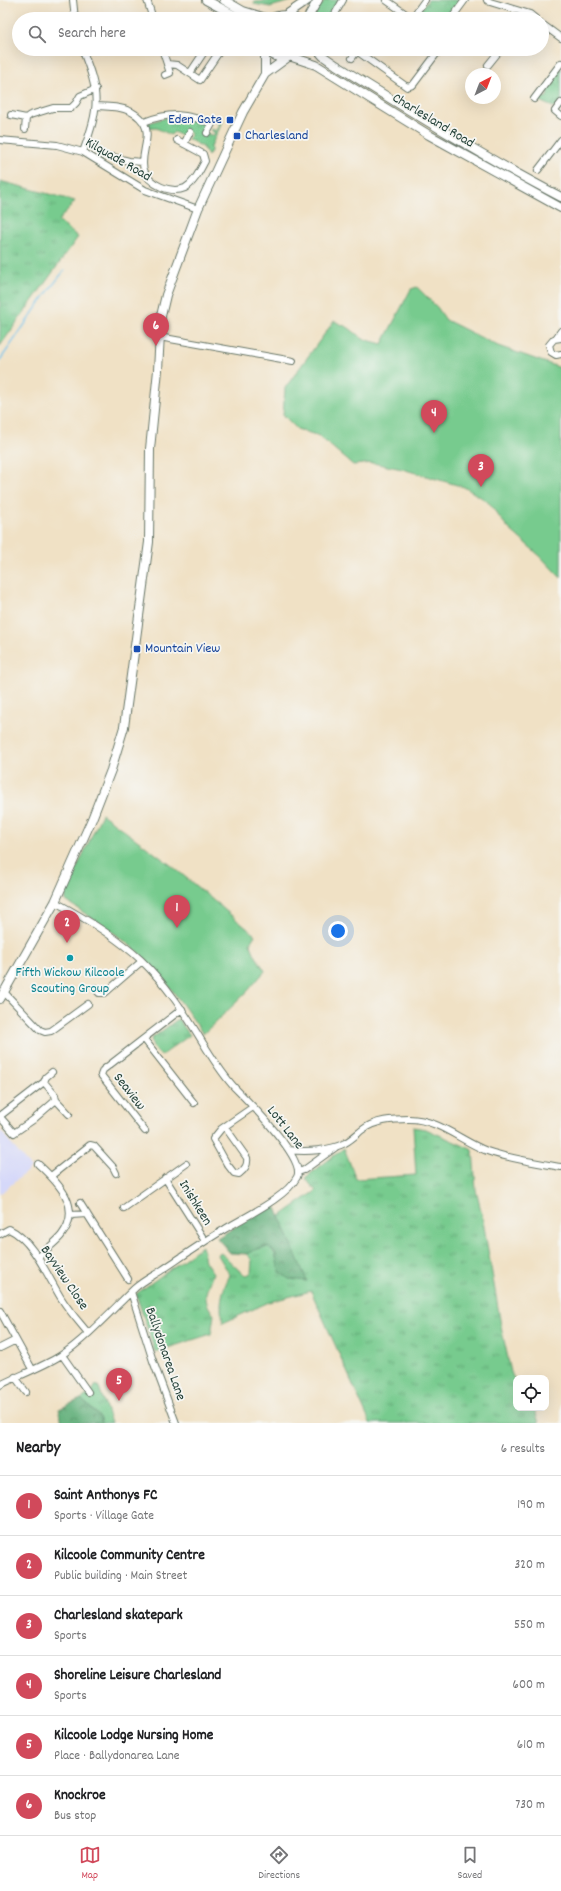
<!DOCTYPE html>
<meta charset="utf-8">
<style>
body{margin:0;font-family:Dekko,sans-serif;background:#f6f6f6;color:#202124}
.controls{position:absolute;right:12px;bottom:12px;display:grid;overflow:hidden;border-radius:8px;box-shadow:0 4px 16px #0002}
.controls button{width:36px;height:36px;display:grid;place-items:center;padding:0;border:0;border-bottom:1px solid #e0e0e0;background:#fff;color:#202124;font:20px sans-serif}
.compass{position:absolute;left:465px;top:68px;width:36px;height:36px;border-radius:50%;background:#fff;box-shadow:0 4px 16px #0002;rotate:42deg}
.you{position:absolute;left:338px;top:931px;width:14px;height:14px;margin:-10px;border:3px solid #fff;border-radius:50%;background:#1a73e8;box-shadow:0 0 0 6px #1a73e833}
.badge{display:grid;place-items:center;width:26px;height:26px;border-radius:50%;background:#d1495b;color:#fff;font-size:13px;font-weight:700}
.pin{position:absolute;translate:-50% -33px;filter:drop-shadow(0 1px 2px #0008)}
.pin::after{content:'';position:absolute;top:21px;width:14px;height:12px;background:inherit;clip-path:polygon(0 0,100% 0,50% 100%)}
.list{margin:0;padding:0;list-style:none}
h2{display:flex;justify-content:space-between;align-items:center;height:52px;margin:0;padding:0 16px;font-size:17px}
h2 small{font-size:13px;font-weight:400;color:#757577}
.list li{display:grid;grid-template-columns:26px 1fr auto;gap:12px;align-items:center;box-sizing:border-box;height:60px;padding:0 16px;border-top:1px solid #e0e0e0}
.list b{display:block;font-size:15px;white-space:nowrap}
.list p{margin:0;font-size:13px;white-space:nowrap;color:#757577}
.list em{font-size:13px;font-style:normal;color:#757577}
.icon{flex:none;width:22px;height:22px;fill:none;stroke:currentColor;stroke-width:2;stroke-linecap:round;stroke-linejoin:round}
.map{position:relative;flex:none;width:561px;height:1423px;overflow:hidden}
.search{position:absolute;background:#fff;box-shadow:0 4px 16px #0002;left:12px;right:12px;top:12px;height:44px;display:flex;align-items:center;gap:10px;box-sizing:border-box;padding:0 14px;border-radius:22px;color:#757577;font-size:15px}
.sheet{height:412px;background:#fff}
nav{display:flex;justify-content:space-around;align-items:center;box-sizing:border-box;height:56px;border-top:1px solid #e0e0e0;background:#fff;font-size:11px;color:#757577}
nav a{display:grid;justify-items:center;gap:2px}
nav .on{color:#d1495b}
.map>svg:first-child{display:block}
.built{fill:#d5d8f9}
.grass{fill:url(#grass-tufts);stroke:#4b8461}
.forest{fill:url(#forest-crowns);stroke:#407656}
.park{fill:url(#park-crowns);stroke:#4b8461}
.pitch{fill:#77cb8e;stroke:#4b8461}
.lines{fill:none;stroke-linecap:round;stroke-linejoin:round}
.stream{stroke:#6cc0e8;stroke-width:1.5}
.minor-casing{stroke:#687667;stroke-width:8}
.secondary-casing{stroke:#687667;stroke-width:10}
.minor{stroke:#fff;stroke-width:6}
.secondary{stroke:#fff;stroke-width:8}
.transit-dot{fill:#1a4fb4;stroke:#f6f6f2;stroke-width:1.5}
.culture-dot{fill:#0f9aa8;stroke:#f6f6f2;stroke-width:1.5}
.labels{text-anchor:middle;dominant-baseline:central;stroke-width:3.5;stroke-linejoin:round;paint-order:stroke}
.transit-label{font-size:14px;fill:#164399;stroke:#f6f6f2;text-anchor:start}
.street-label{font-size:14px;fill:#1f3d34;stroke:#f6f6f2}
.culture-label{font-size:14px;fill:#0d838f;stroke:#f6f6f2}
</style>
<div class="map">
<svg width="561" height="1423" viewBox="0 0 561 1423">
<defs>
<pattern id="grass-tufts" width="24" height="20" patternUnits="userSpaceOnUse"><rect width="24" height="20" fill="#77cb8e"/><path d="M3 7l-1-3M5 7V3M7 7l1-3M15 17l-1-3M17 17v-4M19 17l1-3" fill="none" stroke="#61a675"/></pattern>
<pattern id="forest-crowns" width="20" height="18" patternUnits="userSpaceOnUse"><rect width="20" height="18" fill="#61af79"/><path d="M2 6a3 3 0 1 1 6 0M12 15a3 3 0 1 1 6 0" fill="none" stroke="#4f9064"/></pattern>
<pattern id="park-crowns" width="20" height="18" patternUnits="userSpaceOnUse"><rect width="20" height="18" fill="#77cb8e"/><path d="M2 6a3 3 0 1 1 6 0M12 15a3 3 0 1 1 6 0" fill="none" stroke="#61a675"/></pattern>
</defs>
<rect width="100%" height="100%" fill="#f6f6f2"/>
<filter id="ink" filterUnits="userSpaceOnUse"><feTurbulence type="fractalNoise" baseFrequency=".025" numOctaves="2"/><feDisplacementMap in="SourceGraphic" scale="8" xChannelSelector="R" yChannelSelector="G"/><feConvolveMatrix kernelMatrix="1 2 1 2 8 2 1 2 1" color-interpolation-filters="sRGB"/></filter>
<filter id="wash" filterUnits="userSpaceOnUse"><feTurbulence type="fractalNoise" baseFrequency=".012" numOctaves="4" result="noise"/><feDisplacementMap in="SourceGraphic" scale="16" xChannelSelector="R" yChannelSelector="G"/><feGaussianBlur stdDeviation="0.9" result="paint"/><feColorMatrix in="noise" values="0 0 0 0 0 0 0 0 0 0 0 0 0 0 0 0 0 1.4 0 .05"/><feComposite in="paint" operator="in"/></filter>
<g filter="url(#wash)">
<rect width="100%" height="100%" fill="#f0e1c5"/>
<path class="built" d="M0,1130L31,1168L0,1194Z"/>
<path class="grass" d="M269,0H295L270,7L254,4L255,1L257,2Z
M325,0H340L330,17L313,19L320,3L322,5Z
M168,117H181L204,123L205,127L203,131L213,136L215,133L210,130L212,129L216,131L220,124L215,121L217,118L223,121L211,146V151L208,156L203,147L188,139L191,134L187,131L182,136L174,132L171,135L156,128L148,129V123Z
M0,181L75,201L58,221L78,237L0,346Z
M178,1019L190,1035L161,1056L153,1047L151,1039Z
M413,1127L426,1129L473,1150L476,1190L482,1215L502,1331L511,1372L516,1384V1408H534L539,1423H370L311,1291L269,1302L223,1323C219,1305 221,1292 230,1275L218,1255L220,1252L245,1276L251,1273L252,1260L246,1254C272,1242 273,1245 280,1271L306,1281L280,1216L316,1191L305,1178L344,1148L356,1179L416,1175Z
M202,1246L205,1261L213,1273C206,1292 201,1298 214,1315L211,1334L155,1352L136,1294Z
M96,1385L99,1387L111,1423H101V1418L81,1399L91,1393Z"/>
<path class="forest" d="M274,1203L307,1281L289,1279L279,1271L275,1252L268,1247H262L246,1254L230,1253L217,1238Z
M81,1399L101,1418V1423H62L59,1409Z"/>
<path class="park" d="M428,0H460L447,19H417V15Z
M561,68V100L557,106L553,107L537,100L542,96L546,98L548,94L546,88Z"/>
<path class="pitch" d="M417,287L437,307L446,320L498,346L561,368V578L540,556L508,528L487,501L464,487L402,469L373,463L353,465L319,436L297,429L283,415L285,388L334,321L349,328L363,339L382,344L411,289Z
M102,814L172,866L255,935L250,943L255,955L265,971L246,993L203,1034C185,1007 166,980 143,957C122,936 90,917 66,901L65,893Z"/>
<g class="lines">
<path class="stream" d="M0,360C22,330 41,298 65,270"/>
</g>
</g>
<g filter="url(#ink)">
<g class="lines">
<g class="minor-casing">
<path id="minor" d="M73,0L75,19
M147,0L153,19
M386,0L413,19
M487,0L490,2L530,14L536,19
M412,18L425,0
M332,19L343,0
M451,19L465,0
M542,24L561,38
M82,49C100,94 100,106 83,152
M162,49L170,73L165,75
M354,49L407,87L413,85L440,49
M352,58L357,51
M167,64L177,65L200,80L221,49
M488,65L501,49
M190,73L206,49
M534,99L561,63
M561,103L555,111L561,116
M96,106C113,107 132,106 143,122C153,136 139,155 144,170C149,185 171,194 185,188C195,182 200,170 205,161L203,154L177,140
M11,115L26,118L30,115L53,108H71L76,103L80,96L96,89
M144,122C170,112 186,113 212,124L207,133
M25,129L26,118
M0,140L57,145L83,152L145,190L198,209
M184,144L190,132
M113,157L129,161L143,162
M538,170L561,140
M159,337L293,361
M556,338L561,331
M561,338L554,339L549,345L551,352L556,355L561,354
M95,988L99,993H105L142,961
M4,992L40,1030L45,1032L51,1031L88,1004
M144,1039L194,1103
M56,1100L69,1114
M0,1116L44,1082L46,1077L52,1072
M0,1117L14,1133L33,1120L56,1100L55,1095L44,1082
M225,1127L247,1158C248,1165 245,1169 239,1174L234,1173L227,1164L213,1139L221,1129L253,1107
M145,1131L101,1075L103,1070L182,1009
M289,1150C306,1152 330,1151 345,1143C352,1139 357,1134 362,1130C375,1120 393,1119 409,1119C438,1119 461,1141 487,1151C510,1159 537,1163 561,1167
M298,1172L304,1170L336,1147
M51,1176L90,1145L94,1146L113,1167L116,1173
M165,1178L205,1241
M80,1203L128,1279
M124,1208L186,1164
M71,1215L87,1214
M0,1234L9,1229C33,1240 48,1277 61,1298C69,1311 79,1322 88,1333
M38,1258C45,1250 54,1244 61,1236C83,1208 60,1184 38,1164
M131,1292L153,1361L176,1423
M0,1311L32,1369
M0,1348L16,1340
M62,1355L88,1392
M15,1377L26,1392
M0,1385C20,1375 42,1367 60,1356C85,1340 113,1309 135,1288C143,1281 153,1276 162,1270C183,1256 203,1242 225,1229C244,1217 286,1198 297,1177C306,1159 248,1101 235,1088C222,1074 213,1059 203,1043C185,1013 166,984 141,960C115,936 85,918 55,902"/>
</g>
<g class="secondary-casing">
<path id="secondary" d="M206,0L241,19
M224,0L243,11L269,19
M286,15L308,0
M270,19C280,14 287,14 297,19
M307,19L318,0
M265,49V74
M266,49C276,61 291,61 301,49
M317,49L323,56L336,65C410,111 484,157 561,197
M292,57L316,65L429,135L561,208
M0,999L55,902L92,819L111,770L124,727L149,542L150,449L158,370L161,316L166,295L198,209L243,112L265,74L287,58"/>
</g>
<use href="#minor" class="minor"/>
<use href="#secondary" class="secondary"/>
</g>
</g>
<g class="transit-dot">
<rect x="226" y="116" width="8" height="8" rx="2"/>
<rect x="233" y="132" width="8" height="8" rx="2"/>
<rect x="133" y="645" width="8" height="8" rx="2"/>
</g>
<circle class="culture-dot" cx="70" cy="958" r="4"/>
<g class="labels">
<g class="transit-label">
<text x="222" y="120" text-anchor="end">Eden Gate</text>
<text x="245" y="136">Charlesland</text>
<text x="145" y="649">Mountain View</text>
</g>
<g class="street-label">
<text transform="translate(433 121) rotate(31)">Charlesland Road</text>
<text transform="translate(118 160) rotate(30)">Kilquade Road</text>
<text transform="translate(129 1092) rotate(52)">Seaview</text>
<text transform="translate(285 1128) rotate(52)">Lott Lane</text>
<text transform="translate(195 1203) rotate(58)">Inishkeen</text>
<text transform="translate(64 1278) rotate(56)">Bayview Close</text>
<text transform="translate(165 1354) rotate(71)">Ballydonarea Lane</text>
</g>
<g class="culture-label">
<text x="70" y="973">Fifth Wickow Kilcoole<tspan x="70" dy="16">Scouting Group</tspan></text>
</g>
</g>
</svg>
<div class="controls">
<button><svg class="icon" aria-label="locate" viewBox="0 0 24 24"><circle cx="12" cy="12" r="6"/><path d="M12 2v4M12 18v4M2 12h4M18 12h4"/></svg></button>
</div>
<svg class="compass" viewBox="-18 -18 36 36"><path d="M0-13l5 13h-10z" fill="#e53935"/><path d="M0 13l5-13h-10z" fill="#757577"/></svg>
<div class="you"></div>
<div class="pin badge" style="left:177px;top:928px">1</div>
<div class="pin badge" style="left:67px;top:943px">2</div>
<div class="pin badge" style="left:481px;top:487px">3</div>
<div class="pin badge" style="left:434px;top:433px">4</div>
<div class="pin badge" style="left:119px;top:1401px">5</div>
<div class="pin badge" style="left:156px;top:346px">6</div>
<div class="search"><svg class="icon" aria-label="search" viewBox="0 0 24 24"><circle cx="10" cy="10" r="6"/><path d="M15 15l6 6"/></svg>Search here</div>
</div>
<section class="sheet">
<h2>Nearby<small>6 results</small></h2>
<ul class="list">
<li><span class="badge">1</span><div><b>Saint Anthonys FC</b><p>Sports · Village Gate</p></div><em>190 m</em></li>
<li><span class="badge">2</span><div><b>Kilcoole Community Centre</b><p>Public building · Main Street</p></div><em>320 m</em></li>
<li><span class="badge">3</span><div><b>Charlesland skatepark</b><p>Sports</p></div><em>550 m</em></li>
<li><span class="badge">4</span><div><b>Shoreline Leisure Charlesland</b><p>Sports</p></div><em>600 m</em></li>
<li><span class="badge">5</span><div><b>Kilcoole Lodge Nursing Home</b><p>Place · Ballydonarea Lane</p></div><em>610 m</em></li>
<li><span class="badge">6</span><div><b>Knockroe</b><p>Bus stop</p></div><em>730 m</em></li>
</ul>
</section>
<nav>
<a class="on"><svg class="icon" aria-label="map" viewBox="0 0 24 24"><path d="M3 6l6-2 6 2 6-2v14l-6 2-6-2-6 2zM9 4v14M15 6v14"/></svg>Map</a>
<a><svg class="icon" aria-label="directions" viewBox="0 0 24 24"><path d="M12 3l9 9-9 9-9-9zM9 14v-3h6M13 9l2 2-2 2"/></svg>Directions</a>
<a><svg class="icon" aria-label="saved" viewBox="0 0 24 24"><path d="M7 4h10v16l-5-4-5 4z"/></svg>Saved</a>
</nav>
